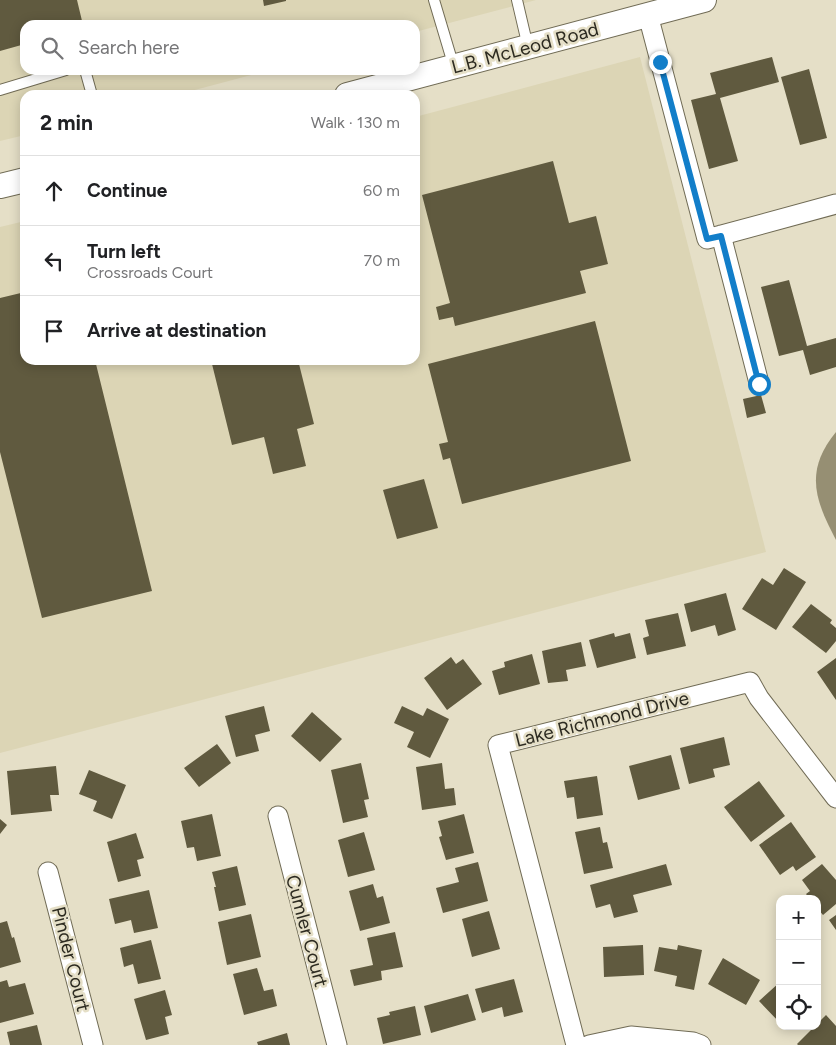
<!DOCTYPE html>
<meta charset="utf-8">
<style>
body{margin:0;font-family:Figtree,sans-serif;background:#f6f6f6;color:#202124}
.controls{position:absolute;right:15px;bottom:15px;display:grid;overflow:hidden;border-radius:10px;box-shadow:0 2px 12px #0003}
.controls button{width:45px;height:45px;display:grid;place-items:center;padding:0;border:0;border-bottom:1px solid #e0e0e0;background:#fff;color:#202124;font:25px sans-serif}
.stop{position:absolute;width:15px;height:15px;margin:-11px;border:4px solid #127ec9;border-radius:50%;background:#fff}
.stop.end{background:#127ec9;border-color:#fff;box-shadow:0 1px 5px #0008}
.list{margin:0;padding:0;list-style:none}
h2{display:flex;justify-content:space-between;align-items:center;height:65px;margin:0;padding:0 20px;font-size:21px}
h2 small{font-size:16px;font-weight:400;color:#757577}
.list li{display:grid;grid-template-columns:32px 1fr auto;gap:15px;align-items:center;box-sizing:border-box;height:70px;padding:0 20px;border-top:1px solid #e0e0e0}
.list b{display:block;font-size:19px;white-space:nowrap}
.list p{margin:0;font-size:16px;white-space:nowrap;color:#757577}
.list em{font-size:16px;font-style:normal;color:#757577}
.icon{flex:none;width:28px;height:28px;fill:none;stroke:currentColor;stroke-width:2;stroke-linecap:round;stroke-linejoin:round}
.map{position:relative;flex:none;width:836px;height:1045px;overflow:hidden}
.search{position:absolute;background:#fff;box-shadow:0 2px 12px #0003;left:20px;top:20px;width:400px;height:55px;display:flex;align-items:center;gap:12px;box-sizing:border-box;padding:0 18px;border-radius:15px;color:#757577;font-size:19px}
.panel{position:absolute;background:#fff;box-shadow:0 2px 12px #0003;left:20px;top:90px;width:400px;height:275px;border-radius:15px}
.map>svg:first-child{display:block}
.built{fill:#dcd5b5}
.water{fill:#968f73}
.building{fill:#605a3f}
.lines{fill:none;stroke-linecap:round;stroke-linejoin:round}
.service-casing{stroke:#706b55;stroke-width:12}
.minor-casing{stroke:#706b55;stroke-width:21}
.tertiary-casing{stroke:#706b55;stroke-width:26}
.service{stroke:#fff;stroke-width:10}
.minor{stroke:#fff;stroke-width:19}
.tertiary{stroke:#fff;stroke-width:24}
.route{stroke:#127ec9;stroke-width:6}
.labels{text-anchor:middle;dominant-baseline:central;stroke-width:5;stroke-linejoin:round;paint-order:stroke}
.street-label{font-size:19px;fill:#2d2b21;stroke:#e5dfc7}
</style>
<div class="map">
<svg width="836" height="1045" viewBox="0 0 836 1045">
<rect width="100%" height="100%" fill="#e5dfc7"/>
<path class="built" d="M0,0H536L415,32V25H25V70H270L176,95H25V135L0,141Z
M640,57L766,552L0,753V227L25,221V360H415V117Z"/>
<path class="water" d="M836,432V540C815,500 804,471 836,432Z"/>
<path class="building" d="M0,0H77L83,25H25V44L0,51Z
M263,0H286V1L264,6Z
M772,57L779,82L720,98L738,161L709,169L691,100L716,94L710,73Z
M809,69L827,138L800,145L781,77Z
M553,161L569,223L596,216L608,264L580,271L586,293L455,326L453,317L439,320L436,307L450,303L422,195Z
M789,280L807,346L836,338V367L810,375L803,350L779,356L761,287Z
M25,292V360H95L152,591L42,618L0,452V298Z
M595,321L631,461L462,504L450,458L443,460L439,444L448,442L428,364Z
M211,360H298L314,424L297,429L306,466L273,474L264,437L232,445Z
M761,395L766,413L747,418L743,399Z
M424,479L438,528L397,539L383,490Z
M784,568L806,582L776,630L742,609L762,578L773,585Z
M726,593L736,630L718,636L715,625L691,632L684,604Z
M811,604L832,620L830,623L836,628V641L826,653L792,627Z
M678,613L686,646L647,655L643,638L649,636L645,620Z
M614,633L615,637L630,633L636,658L597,668L589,640Z
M581,642L586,666L566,670L568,681L548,683L542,651Z
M532,654L540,684L499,695L492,671L505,667L504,662Z
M451,657L456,664L463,659L482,684L447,710L424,678Z
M836,658V700L817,672Z
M264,706L270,731L255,735L259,751L236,757L225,716Z
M402,706L423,716L427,708L449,719L430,758L407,747L414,732L394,723Z
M312,712L342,739L320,762L291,736Z
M724,737L730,765L713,769L715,777L689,784L680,748Z
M217,744L231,763L199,787L184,768Z
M671,755L680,789L638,800L629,766Z
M361,763L369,799L364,800L368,817L343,823L331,770Z
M442,763L445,789L454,788L456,805L422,810L416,767Z
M56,766L59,795H50L52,811L11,815L7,771Z
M89,770L126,785L112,819L93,811L97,801L79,794Z
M597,776L603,815L577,819L574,797L567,798L564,781Z
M759,781L785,816L751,842L724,807Z
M212,814L221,856L197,861L194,847L187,848L181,821Z
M464,814L474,853L446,860L439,837L442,836L438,821Z
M0,819L7,825L0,834Z
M791,822L816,857L796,871L793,866L780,875L759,845Z
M600,827L603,843L607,842L613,868L584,874L575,832Z
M364,832L375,870L348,877L338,840Z
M136,833L144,858L137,860L141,876L118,882L107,842Z
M478,862L488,901L443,913L436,888L459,882L455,868Z
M666,864L672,885L633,895L638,912L614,918L610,904L596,908L590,885Z
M822,864L836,880V904L823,915L817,908V899H810L806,894L810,891L802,880Z
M237,866L246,905L219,911L214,887H216L212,872Z
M373,884L377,898L383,896L390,923L360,931L349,891Z
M149,890L158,928L134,933L131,920L115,924L109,899Z
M489,911L500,949L472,957L462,919Z
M251,914L261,957L227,965L218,922Z
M836,915V930L829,920Z
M7,921L12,938L14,937L21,962L0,968V923Z
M395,932L403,967L381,971L382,980L354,986L350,970L373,965L367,938Z
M151,940L161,979L138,984L133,964L124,967L120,948Z
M643,945L644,975L604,977L603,947Z
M678,945L702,950L694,990L675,986L677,976L654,971L659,947L677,950Z
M723,958L760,980L746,1005L708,984Z
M257,968L264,991L273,989L277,1006L244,1015L233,974Z
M514,979L523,1012L504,1017L502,1007L482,1013L475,989Z
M7,980L9,987L25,983L34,1014L0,1023V982Z
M780,982V1023L759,1001Z
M165,990L172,1015L165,1017L169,1034L146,1040L134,999Z
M468,994L476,1020L431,1033L424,1006Z
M415,1006L421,1035L383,1044L377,1018L390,1015L389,1012Z
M826,1015L836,1026V1045H798L797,1044L815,1026H817V1024Z
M37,1025L42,1045H10L7,1032Z
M287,1033L290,1045H258L257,1042Z"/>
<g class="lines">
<g class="service-casing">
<path id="service" d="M434,0L454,67
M517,0L528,47
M85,70L92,95
M0,90L66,70"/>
</g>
<g class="minor-casing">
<path id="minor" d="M648,15L707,239L836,204
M721,235L759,383
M278,816L337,1045
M48,872L93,1045
M576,1045L498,745L750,682L759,698L836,798
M589,1045L631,1036L693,1042L701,1045"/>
</g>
<g class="tertiary-casing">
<path id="tertiary" d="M347,95L704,0
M0,186L25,180"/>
</g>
<use href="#service" class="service"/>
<use href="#minor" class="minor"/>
<use href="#tertiary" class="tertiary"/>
</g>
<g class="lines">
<path class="route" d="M660,62L707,239L721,236L759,384"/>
</g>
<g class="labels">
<g class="street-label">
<text transform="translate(525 48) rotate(-15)">L.B. McLeod Road</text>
<text transform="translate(602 719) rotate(-14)">Lake Richmond Drive</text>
<text transform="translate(307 931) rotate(75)">Cumler Court</text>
<text transform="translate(71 959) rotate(76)">Pinder Court</text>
</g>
</g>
</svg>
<div class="controls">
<button>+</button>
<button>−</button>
<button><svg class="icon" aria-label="locate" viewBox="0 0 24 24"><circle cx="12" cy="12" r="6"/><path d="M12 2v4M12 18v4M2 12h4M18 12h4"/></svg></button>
</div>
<div class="stop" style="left:759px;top:384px"></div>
<div class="stop end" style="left:660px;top:62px"></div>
<div class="search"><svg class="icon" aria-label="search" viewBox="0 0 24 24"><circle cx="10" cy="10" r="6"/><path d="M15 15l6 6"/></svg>Search here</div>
<section class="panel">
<h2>2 min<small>Walk · 130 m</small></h2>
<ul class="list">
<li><svg class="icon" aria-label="ahead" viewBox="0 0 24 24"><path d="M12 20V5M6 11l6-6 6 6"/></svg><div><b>Continue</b></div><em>60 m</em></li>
<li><svg class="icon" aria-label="left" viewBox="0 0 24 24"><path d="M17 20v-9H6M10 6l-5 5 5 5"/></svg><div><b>Turn left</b><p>Crossroads Court</p></div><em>70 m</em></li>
<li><svg class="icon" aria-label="arrive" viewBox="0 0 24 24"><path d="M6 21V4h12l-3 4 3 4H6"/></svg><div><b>Arrive at destination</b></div></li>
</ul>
</section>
</div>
